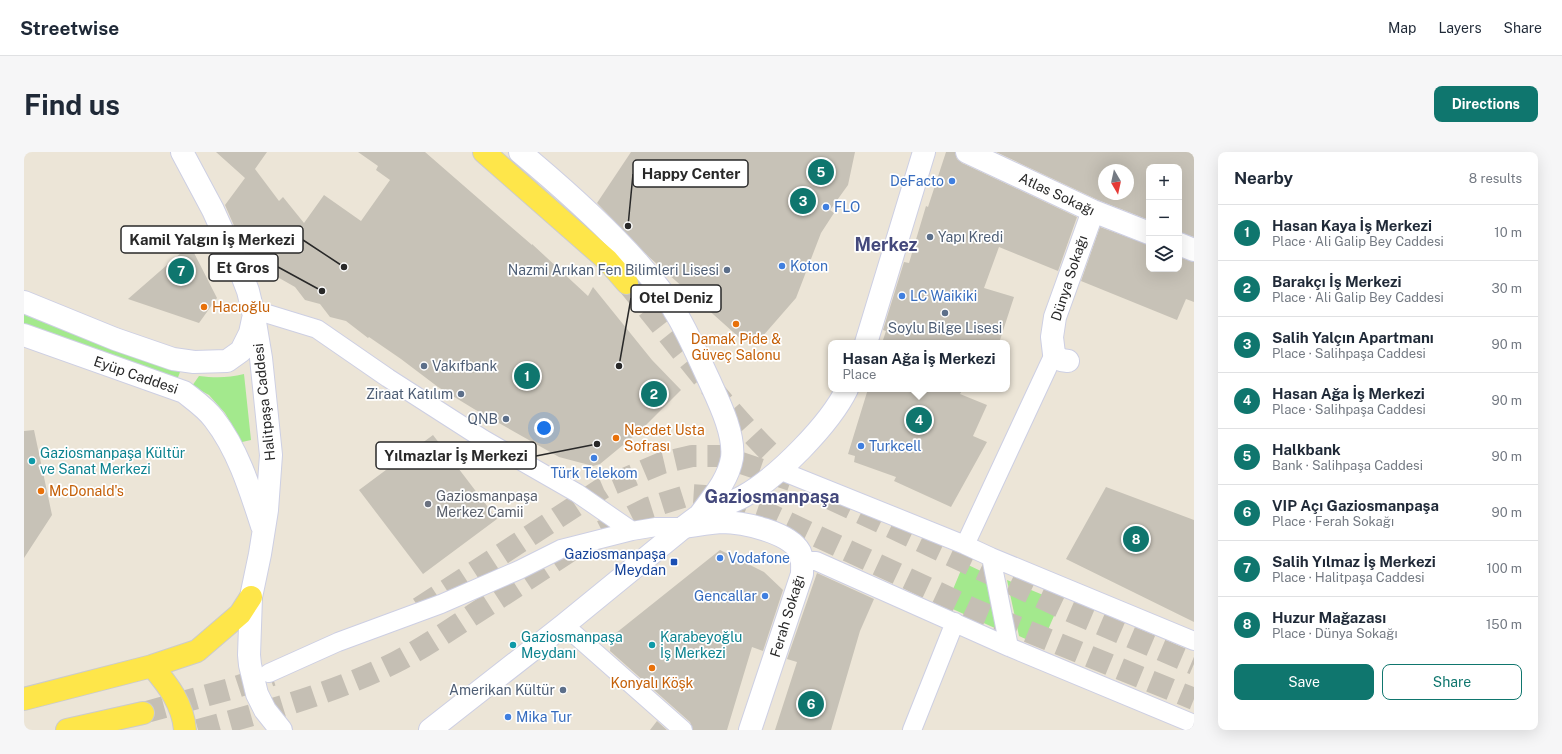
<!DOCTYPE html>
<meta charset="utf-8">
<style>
body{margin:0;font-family:"Public Sans",sans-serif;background:#f6f6f7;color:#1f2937}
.controls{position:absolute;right:12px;top:12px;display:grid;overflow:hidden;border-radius:8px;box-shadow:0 4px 16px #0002}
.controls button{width:36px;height:36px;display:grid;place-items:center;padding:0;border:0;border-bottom:1px solid #e0e1e3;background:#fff;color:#1f2937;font:20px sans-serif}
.compass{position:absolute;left:1074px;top:12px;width:36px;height:36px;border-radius:50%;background:#fff;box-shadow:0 4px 16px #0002;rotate:171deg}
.you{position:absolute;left:520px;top:276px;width:14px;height:14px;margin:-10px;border:3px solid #fff;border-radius:50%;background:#1a73e8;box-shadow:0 0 0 6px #1a73e833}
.badge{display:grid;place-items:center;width:26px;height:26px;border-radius:50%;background:#0f766e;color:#fff;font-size:13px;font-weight:700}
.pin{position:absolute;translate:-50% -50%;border:2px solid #fff;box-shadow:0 1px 4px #0006}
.popup{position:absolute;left:804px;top:188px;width:182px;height:52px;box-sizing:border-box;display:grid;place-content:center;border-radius:8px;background:#fff;filter:drop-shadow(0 1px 3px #0005);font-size:13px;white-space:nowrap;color:#747a83}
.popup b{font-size:15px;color:#1f2937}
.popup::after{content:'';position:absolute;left:50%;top:100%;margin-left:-8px;border:8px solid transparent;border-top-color:#fff}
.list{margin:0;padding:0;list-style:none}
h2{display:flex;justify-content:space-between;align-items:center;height:52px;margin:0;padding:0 16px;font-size:17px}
h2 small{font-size:13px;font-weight:400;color:#747a83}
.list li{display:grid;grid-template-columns:26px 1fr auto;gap:12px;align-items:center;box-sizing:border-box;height:56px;padding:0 16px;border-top:1px solid #e0e1e3}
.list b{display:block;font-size:15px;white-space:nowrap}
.list p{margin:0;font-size:13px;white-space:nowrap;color:#747a83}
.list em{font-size:13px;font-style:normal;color:#747a83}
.actions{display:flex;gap:8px;padding:12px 16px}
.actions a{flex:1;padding:9px 0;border:1px solid #0f766e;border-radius:8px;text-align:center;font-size:14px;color:#0f766e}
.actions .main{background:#0f766e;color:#fff}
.icon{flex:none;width:22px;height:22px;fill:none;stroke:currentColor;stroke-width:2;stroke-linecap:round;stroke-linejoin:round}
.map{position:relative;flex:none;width:1170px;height:578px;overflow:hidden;border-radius:8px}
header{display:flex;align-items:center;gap:24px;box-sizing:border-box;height:56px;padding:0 20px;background:#fff;border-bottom:1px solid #e0e1e3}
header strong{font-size:19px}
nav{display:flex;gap:22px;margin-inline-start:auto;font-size:14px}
.intro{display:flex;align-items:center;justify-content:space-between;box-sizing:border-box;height:96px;padding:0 24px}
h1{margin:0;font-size:28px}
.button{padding:10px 18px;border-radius:8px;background:#0f766e;color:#fff;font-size:14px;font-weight:700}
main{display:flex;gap:24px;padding:0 24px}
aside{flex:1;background:#fff;border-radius:8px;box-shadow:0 4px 16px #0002}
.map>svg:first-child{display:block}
.green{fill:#a3e98d}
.building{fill:#c7c2b7;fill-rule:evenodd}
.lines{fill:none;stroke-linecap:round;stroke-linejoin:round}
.primary-tunnel{stroke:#c5bfb4;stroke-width:22;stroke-dasharray:22 11;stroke-linecap:butt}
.pedestrian-casing{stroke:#cdcfe3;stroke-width:20}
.minor-casing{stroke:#cdcfe3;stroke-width:24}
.tertiary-casing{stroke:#cdcfe3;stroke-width:24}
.secondary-casing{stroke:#cdcfe3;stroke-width:24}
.primary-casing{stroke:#cbcbcb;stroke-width:24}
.pedestrian{stroke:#fff;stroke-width:18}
.minor{stroke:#fff;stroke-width:22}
.tertiary{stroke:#fff;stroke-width:22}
.secondary{stroke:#fff;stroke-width:22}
.primary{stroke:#fee64a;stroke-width:22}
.shop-dot{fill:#3f7fe0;stroke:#fff;stroke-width:1.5}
.service-dot{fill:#5c6f8a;stroke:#fff;stroke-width:1.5}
.food-dot{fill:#e8710a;stroke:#fff;stroke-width:1.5}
.culture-dot{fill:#0f9aa8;stroke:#fff;stroke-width:1.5}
.worship-dot{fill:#6b7280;stroke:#fff;stroke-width:1.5}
.transit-dot{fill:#1a4fb4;stroke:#fff;stroke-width:1.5}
.labels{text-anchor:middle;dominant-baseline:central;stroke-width:3.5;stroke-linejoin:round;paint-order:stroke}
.shop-label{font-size:14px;fill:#366cbe;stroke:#fff;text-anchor:start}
.street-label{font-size:14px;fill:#282828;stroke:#fff}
.service-label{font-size:14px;fill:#4e5e75;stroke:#fff;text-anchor:end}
.food-label{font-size:14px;fill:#c56008;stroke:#fff;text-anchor:start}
.culture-label{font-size:14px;fill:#0d838f;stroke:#fff;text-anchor:start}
.worship-label{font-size:14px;fill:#5b616d;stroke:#fff;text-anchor:start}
.transit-label{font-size:14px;fill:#164399;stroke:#fff;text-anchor:end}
.district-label{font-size:18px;font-weight:bold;fill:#44497c;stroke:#fff}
.leader{fill:none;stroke:#282828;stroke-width:1.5}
.callout-dot{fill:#282828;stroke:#fff;stroke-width:1.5}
.callout{fill:#fff;stroke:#282828;stroke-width:1.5}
.callout-label{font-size:15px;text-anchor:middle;font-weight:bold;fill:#282828}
</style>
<header>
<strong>Streetwise</strong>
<nav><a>Map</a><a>Layers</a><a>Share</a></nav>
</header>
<div class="intro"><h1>Find us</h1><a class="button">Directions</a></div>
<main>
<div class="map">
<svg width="1170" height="578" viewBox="0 0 1170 578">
<rect width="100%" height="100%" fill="#ece5d7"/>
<path class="green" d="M0,160L94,198L156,220L153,228L40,189L0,172Z
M220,222L227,288L218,290L201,261L185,243L168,234L175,224C191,226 204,226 220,222Z
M940,411L961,421L973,477L922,454Z
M983,428L1036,450L1017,494L995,484Z"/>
<path class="building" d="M192,0H243L231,17L255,49L259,45L280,71L300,43L337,69L366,28L352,18L354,14L334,0H401L508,93V92L564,144L569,135L628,208L657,238L616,279L576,312L569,314L535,305L450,257L414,235L377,207L345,185L344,186L322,169L306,165L296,152L281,148L271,135L234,114L218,92L201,53L221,26Z
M607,0H831L824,33L806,58L810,61L797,81L772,146L732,192L718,188L624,104L573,51Z
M922,0H931L933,7L938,11L1053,65L1034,119L975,95L960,136L990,145L975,191H858L862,179L859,178L880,110L885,111L902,54L904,55Z
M972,0H1170V85L1155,80V15H1125V68L1074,48ZM1080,18H1104V42H1080Z
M1076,75L1125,93V117H1155V105L1170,110V150L1162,147L1153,168L1057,129Z
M166,93L193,146L175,171L104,147Z
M844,237H939L936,242L963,253L949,284L963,290L927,355L870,329L872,325L830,310L831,304L824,302Z
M10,278L28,363L0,406V279Z
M409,283L473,367L399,422L335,338Z
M1082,335L1170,368V470L1042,407Z
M696,398L740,420L759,438L739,499L728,495L703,578H669L666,570L586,499L587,485Z
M793,421L850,447L836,479L807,578H751L773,510L763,507Z
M633,569L643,578H626Z"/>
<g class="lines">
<path class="primary-tunnel" d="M603,131C657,198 708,267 771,325
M807,347L1043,458L1170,512
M578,379L624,356L665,343L697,345L741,360L949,457L1170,547
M395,456L579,336L638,311L668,304H697L767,328
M119,561L206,537L248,523
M174,578C241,560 310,541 372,510C399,496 424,479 450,462C483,441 516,419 549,397"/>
<g class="pedestrian-casing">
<path id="pedestrian" d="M244,162L293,177L364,226L459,287L553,341L608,379
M755,318L941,393L967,405L1170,489
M941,393L1030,202
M967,405L985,495
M778,409H792L985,495L1170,572
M540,473L659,578
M245,521L314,490L417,452L495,418L537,397L608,379L632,375H660
M888,578L931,470"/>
</g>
<g class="minor-casing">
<path id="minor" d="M943,0L1069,59L1125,81
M1155,92L1170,98
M1044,209L1037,208L1030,202L1028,185L1031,165L1069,59"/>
</g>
<g class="tertiary-casing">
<path id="tertiary" d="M660,375C672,373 685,371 697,370C719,370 765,380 776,400C779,407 778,415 778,422L726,578"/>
</g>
<g class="secondary-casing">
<path id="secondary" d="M158,0L189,58L216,118L224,139L230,164L237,206L247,303L243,358L236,402L227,445L225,503L226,513L233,542L241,558L257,578
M496,0C538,35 579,71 615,112C627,126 641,141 650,158C664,180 674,205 685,228C695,250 711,282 708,306C704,329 688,346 675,364
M0,150L91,187L149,207L170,210L203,209L217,199L226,181L229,167
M0,183L160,240C170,248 182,256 190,267C214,298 226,337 238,374
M842,191L900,0
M406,578L540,473L660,375C665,371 670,367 675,364C689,356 706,352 720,344C754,325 806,272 823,237"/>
</g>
<g class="primary-casing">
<path id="primary" d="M460,0L583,108L603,131
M128,514C144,533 159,552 161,578
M0,547L128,514L173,499L216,462L227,445
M43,578L119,561"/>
</g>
<use href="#pedestrian" class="pedestrian"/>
<use href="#minor" class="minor"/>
<use href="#tertiary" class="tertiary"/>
<use href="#secondary" class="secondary"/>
<use href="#primary" class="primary"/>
</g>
<g class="shop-dot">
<circle cx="928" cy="29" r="4"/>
<circle cx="802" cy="55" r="4"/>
<circle cx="758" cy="114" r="4"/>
<circle cx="878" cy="144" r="4"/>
<circle cx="837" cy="294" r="4"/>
<circle cx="570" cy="306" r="4"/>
<circle cx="696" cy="406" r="4"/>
<circle cx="741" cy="444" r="4"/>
<circle cx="484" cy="565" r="4"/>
</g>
<g class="service-dot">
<circle cx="906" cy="85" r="4"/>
<circle cx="703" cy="118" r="4"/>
<circle cx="921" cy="161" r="4"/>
<circle cx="400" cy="214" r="4"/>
<circle cx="437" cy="242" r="4"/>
<circle cx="482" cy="267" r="4"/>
<circle cx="539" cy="538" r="4"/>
</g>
<g class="food-dot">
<circle cx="180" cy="155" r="4"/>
<circle cx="712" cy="172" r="4"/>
<circle cx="592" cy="286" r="4"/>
<circle cx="17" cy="339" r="4"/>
<circle cx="628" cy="516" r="4"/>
</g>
<g class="culture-dot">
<circle cx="8" cy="309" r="4"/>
<circle cx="489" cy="493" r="4"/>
<circle cx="628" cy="493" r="4"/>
</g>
<circle class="worship-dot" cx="404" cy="352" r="4"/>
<rect class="transit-dot" x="646" y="406" width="8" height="8" rx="2"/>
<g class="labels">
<g class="shop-label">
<text x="920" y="29" text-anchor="end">DeFacto</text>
<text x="810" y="55">FLO</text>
<text x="766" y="114">Koton</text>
<text x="886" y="144">LC Waikiki</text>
<text x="845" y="294">Turkcell</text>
<text x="570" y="321" text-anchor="middle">Türk Telekom</text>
<text x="704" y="406">Vodafone</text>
<text x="733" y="444" text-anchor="end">Gencallar</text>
<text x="492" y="565">Mika Tur</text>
</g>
<g class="street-label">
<text transform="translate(1033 42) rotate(25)">Atlas Sokağı</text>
<text transform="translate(1045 126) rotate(-72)">Dünya Sokağı</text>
<text transform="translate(112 223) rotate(19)">Eyüp Caddesi</text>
<text transform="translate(240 250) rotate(-96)">Halitpaşa Caddesi</text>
<text transform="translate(763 464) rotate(-73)">Ferah Sokağı</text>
</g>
<g class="service-label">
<text x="914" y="85" text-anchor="start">Yapı Kredi</text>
<text x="695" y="118">Nazmi Arıkan Fen Bilimleri Lisesi</text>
<text x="921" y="176" text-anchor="middle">Soylu Bilge Lisesi</text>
<text x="408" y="214" text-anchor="start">Vakıfbank</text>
<text x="429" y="242">Ziraat Katılım</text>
<text x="474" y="267">QNB</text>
<text x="531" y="538">Amerikan Kültür</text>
</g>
<g class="food-label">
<text x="188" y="155">Hacıoğlu</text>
<text x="712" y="187" text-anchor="middle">Damak Pide &amp;<tspan x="712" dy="16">Güveç Salonu</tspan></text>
<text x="600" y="278">Necdet Usta<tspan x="600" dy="16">Sofrası</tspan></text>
<text x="25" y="339">McDonald's</text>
<text x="628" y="531" text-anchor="middle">Konyalı Köşk</text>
</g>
<g class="culture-label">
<text x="16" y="301">Gaziosmanpaşa Kültür<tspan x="16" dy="16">ve Sanat Merkezi</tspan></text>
<text x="497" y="485">Gaziosmanpaşa<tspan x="497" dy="16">Meydanı</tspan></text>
<text x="636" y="485">Karabeyoğlu<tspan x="636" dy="16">İş Merkezi</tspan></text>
</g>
<g class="worship-label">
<text x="412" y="344">Gaziosmanpaşa<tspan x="412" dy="16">Merkez Camii</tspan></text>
</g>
<g class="transit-label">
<text x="642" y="402">Gaziosmanpaşa<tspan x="642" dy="16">Meydan</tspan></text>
</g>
<g class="district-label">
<text x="862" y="92">Merkez</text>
<text x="748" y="344">Gaziosmanpaşa</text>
</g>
</g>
<path class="leader" d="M604 74L609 22M320 115L279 88M298 139L254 115M595 214L607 146M573 292L512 304"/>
<g class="callout-dot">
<circle cx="604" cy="74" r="4"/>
<circle cx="320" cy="115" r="4"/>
<circle cx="298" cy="139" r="4"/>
<circle cx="595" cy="214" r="4"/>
<circle cx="573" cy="292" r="4"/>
</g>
<g class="callout">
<rect x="609" y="8" width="115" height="27" rx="4"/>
<rect x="97" y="74" width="182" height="27" rx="4"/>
<rect x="185" y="102" width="69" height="27" rx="4"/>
<rect x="607" y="133" width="90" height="27" rx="4"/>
<rect x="352" y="290" width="160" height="27" rx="4"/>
</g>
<g class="callout-label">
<text x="667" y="27">Happy Center</text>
<text x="188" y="93">Kamil Yalgın İş Merkezi</text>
<text x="219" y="121">Et Gros</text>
<text x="652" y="151">Otel Deniz</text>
<text x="432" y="309">Yılmazlar İş Merkezi</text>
</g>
</svg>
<div class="controls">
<button>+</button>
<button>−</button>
<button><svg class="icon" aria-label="layers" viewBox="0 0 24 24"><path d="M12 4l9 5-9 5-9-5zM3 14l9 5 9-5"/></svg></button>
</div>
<svg class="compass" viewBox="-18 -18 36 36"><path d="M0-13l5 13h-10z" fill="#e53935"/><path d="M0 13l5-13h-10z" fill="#747a83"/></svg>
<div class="you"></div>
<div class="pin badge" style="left:503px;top:224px">1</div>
<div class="pin badge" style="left:630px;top:242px">2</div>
<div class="pin badge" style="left:779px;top:49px">3</div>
<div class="pin badge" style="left:895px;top:268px">4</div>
<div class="popup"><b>Hasan Ağa İş Merkezi</b>Place</div>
<div class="pin badge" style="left:797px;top:20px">5</div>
<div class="pin badge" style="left:787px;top:552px">6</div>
<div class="pin badge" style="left:157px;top:119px">7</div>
<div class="pin badge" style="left:1112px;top:387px">8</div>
</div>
<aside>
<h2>Nearby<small>8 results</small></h2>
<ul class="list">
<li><span class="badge">1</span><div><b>Hasan Kaya İş Merkezi</b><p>Place · Ali Galip Bey Caddesi</p></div><em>10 m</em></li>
<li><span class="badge">2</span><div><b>Barakçı İş Merkezi</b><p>Place · Ali Galip Bey Caddesi</p></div><em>30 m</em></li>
<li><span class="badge">3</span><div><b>Salih Yalçın Apartmanı</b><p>Place · Salihpaşa Caddesi</p></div><em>90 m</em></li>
<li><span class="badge">4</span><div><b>Hasan Ağa İş Merkezi</b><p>Place · Salihpaşa Caddesi</p></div><em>90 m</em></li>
<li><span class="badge">5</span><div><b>Halkbank</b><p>Bank · Salihpaşa Caddesi</p></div><em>90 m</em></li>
<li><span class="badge">6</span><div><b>VIP Açı Gaziosmanpaşa</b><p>Place · Ferah Sokağı</p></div><em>90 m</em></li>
<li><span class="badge">7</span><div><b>Salih Yılmaz İş Merkezi</b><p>Place · Halitpaşa Caddesi</p></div><em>100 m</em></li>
<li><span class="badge">8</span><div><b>Huzur Mağazası</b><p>Place · Dünya Sokağı</p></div><em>150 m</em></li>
</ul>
<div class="actions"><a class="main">Save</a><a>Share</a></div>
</aside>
</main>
